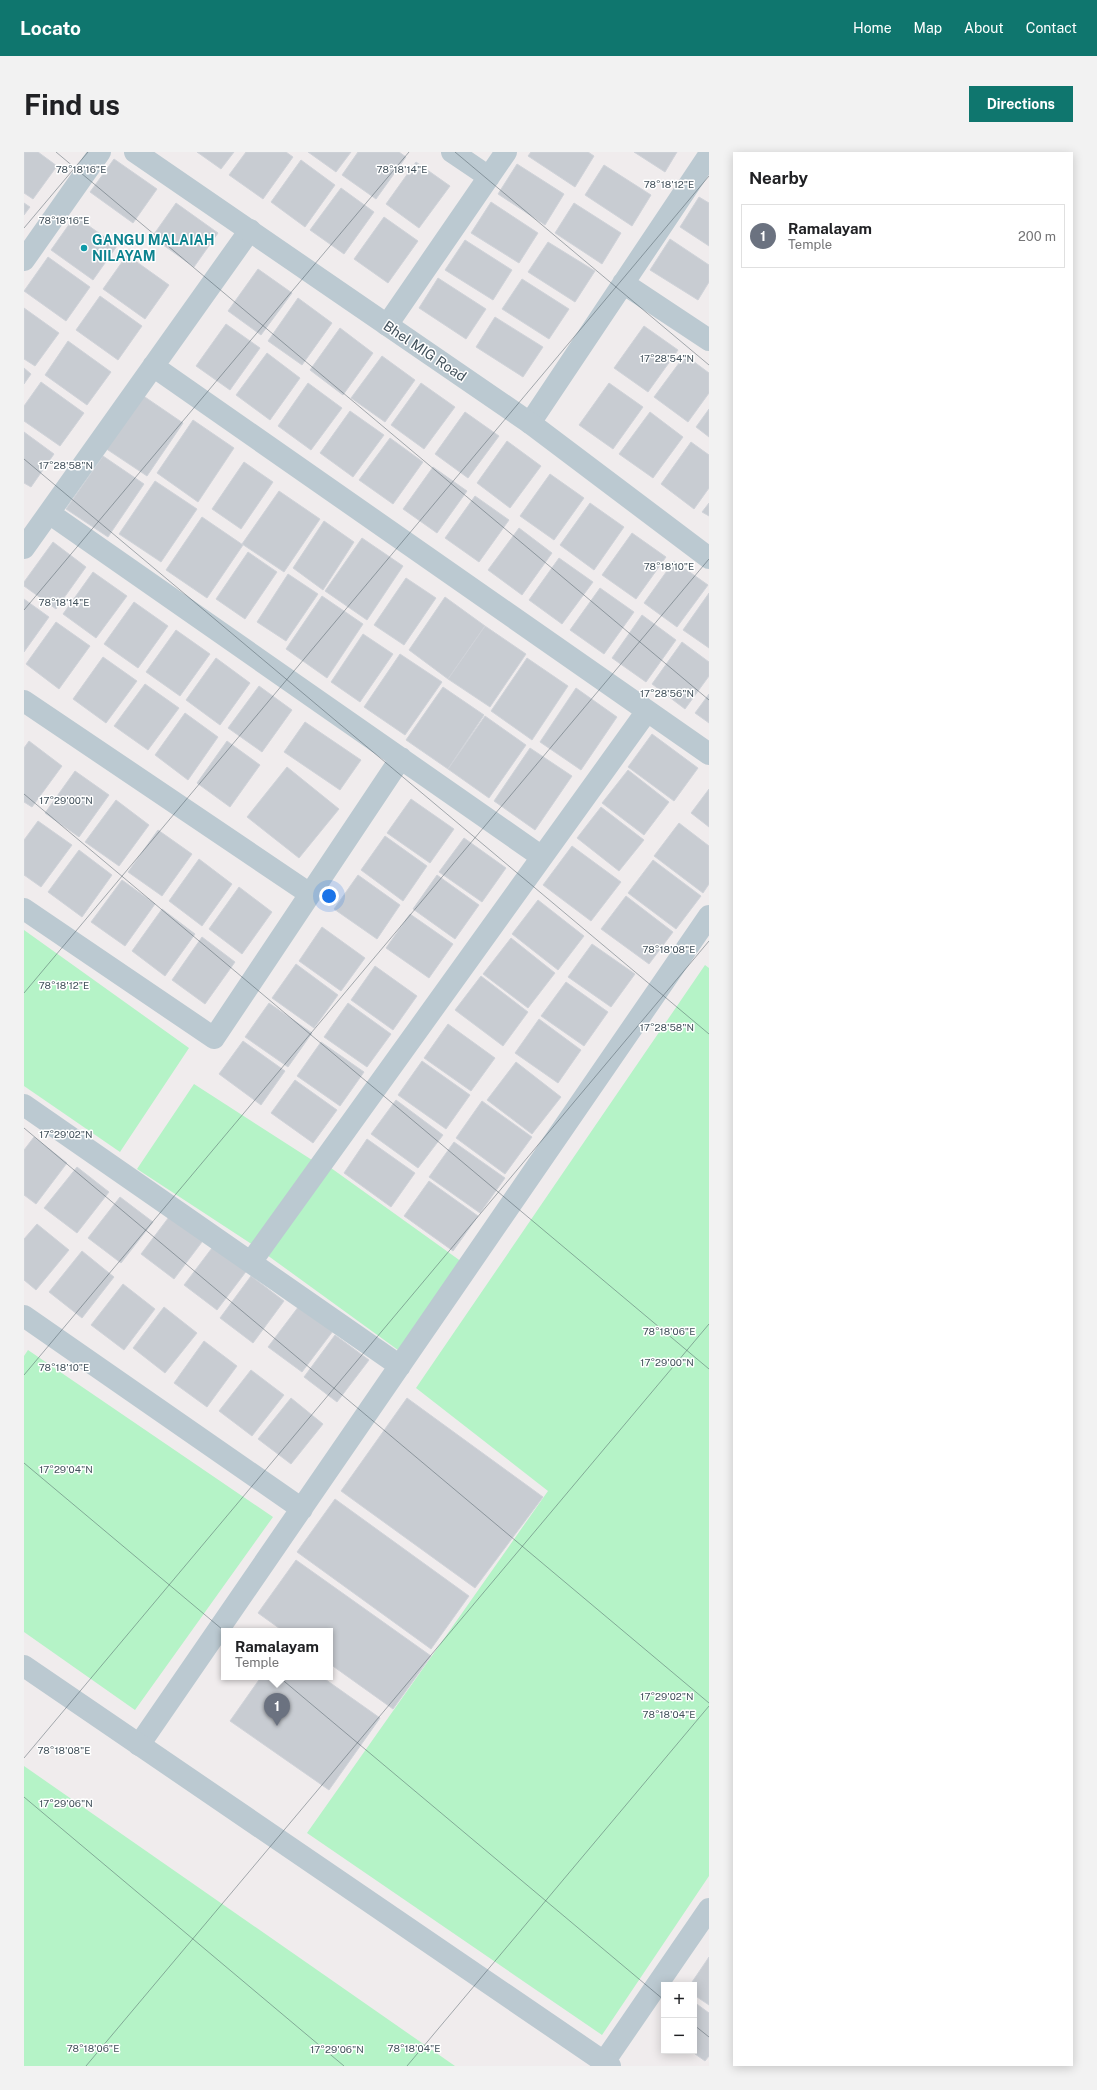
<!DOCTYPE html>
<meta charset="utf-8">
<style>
body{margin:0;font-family:"Public Sans",sans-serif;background:#f2f2f2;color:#202124}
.controls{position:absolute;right:12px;bottom:12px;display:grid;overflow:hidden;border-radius:0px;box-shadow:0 2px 10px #0003}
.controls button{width:36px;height:36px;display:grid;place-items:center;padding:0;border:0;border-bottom:1px solid #e0e0e0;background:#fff;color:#202124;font:20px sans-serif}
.you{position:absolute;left:305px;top:744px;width:14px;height:14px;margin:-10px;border:3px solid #fff;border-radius:50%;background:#1a73e8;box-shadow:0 0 0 6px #1a73e833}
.badge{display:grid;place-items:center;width:26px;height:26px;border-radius:50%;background:#0f766e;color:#fff;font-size:13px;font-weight:700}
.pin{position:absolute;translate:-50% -33px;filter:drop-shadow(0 1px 2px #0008)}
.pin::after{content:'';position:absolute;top:21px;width:14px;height:12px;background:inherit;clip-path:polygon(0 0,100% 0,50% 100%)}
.popup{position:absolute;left:197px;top:1476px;width:112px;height:52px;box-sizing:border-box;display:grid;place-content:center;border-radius:0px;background:#fff;filter:drop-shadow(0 1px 3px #0005);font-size:13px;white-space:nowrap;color:#757577}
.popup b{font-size:15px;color:#202124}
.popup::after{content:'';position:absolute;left:50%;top:100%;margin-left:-8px;border:8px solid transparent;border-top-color:#fff}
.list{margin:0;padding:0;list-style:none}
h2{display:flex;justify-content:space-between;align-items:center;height:52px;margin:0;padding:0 16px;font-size:17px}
h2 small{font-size:13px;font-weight:400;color:#757577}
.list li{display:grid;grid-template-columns:26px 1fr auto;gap:12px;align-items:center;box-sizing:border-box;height:64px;margin:0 8px 8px;padding:0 8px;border:1px solid #e0e0e0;border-radius:0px}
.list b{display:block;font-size:15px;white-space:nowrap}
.list p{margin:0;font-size:13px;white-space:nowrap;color:#757577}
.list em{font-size:13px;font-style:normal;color:#757577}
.map{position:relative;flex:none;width:685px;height:1914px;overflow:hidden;border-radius:0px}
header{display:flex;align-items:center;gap:24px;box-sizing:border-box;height:56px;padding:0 20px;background:#0f766e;color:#fff}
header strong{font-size:19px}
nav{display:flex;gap:22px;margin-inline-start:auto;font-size:14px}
.intro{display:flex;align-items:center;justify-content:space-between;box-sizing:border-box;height:96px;padding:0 24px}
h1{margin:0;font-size:28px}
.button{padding:10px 18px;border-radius:0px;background:#0f766e;color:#fff;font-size:14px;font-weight:700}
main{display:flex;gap:24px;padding:0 24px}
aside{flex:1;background:#fff;border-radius:0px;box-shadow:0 2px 10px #0003}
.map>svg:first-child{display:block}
.green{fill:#b5f3c7}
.building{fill:#c8ccd2;stroke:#d0d3d9}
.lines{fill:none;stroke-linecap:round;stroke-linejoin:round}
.minor{stroke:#bbc9d1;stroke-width:22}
.tertiary{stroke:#bbc9d1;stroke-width:22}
.ticks{fill:none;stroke:#43525c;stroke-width:1;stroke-opacity:0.45}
.culture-dot{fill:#0f9aa8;stroke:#fff;stroke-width:1.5}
.labels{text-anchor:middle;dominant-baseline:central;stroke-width:3;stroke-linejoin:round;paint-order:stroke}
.culture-label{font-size:14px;font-weight:bold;fill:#0d838f;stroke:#fff;text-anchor:start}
.street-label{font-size:14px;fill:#43525c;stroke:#fff}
.ticks-label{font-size:10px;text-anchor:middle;fill:#43525c;stroke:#fff;stroke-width:3;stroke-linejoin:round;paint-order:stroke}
</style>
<header>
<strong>Locato</strong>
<nav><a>Home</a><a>Map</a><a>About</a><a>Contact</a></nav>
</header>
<div class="intro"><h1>Find us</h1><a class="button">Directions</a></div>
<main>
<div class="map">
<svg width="685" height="1914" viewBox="0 0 685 1914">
<rect width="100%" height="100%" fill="#f0eced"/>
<path class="green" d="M0,778L165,896L96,1000L0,934Z
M681,813L685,816V1724L578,1883L283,1681L524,1339L392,1236Z
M170,932L288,1008L229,1093L113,1017Z
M307,1016L438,1110L374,1198L243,1103Z
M4,1198L249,1365L111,1558L0,1480V1204Z
M0,1614L431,1914H0Z"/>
<path class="building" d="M0,0H14L33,14L9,47L0,41Z
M173,0H210L197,17Z
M222,0H262L269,5L239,47L205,23Z
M284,0H327L312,20Z
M334,0H375L382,5L352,47L318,23Z
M507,0H564L570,4L551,35L504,4Z
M610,0H653L641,20Z
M90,7L133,37L109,71L66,40Z
M277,8L311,33L281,75L247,50Z
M392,10L426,34L395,76L362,52Z
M493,12L540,42L521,73L474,42Z
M580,13L627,43L608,74L561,43Z
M317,36L350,60L320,102L286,78Z
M675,45L685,51V94L656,75Z
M467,50L514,81L495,111L447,81Z
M0,51L6,55L0,63Z
M152,51L194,81L170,115L128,85Z
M550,51L597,81L578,112L531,81Z
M51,64L93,94L69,128L27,98Z
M360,65L394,89L364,131L330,107Z
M646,87L685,113V130L674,148L626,118Z
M441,88L488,118L469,148L421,118Z
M524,90L571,119L551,150L504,120Z
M103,103L145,133L121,167L79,137Z
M24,105L66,135L42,169L0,139Z
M234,117L268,141L237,183L204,159Z
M414,126L462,157L442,187L395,156Z
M498,127L545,157L525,187L478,157Z
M76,144L118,174L94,208L52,178Z
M274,146L308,171L278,213L244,189Z
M0,156L35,181L11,214L0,207Z
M471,165L519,195L499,225L452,195Z
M202,172L236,196L206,238L172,214Z
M620,174L654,198L624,240L590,216Z
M316,176L349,201L319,243L286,218Z
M44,189L87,220L63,253L21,223Z
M243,201L276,226L246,268L212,243Z
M661,203L685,221V241L664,270L630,245Z
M358,204L391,228L361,270L327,246Z
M0,216L7,222L0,232Z
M17,230L60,261L36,294L0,269V254Z
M284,231L318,256L287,298L254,274Z
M397,231L431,255L400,297L367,273Z
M585,231L619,255L589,297L555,273Z
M118,243L159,271L123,324L81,296Z
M685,257V285L672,275Z
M326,259L360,283L329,325L296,301Z
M441,260L475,284L444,326L411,302Z
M626,260L659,285L629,326L595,302Z
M169,268L210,296L174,350L133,321Z
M0,280L30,302L7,335L0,331Z
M366,286L399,310L369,352L335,328Z
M483,289L517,314L486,356L453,331Z
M667,290L685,303V336L670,357L637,332Z
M79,304L120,332L84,385L42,357Z
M220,310L249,330L217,377L188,357Z
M409,315L443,339L413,381L379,357Z
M526,322L560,346L530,388L496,364Z
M131,329L173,357L137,410L95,382Z
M255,339L296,367L260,420L218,392Z
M451,344L485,368L455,410L421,386Z
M566,351L600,375L570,418L536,393Z
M685,351V364L678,360Z
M178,365L219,393L183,446L142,418Z
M300,369L330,390L299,438L269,416Z
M495,376L528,401L498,443L464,418Z
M608,381L642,405L612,447L578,423Z
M338,386L379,414L343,468L301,439Z
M29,390L62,415L32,457L0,434V430Z
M224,400L253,420L221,467L192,447Z
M535,406L569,430L538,472L505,448Z
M650,409L684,433L653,475L620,451Z
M69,420L103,444L72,486L39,462Z
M264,422L294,442L262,489L233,470Z
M382,426L412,446L380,493L350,473Z
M576,436L610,460L580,502L546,478Z
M685,441V496L659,478Z
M298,444L339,472L303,526L262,497Z
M421,445L461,474L424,527L385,498Z
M0,447L25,465L0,500Z
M110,450L144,474L114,516L80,492Z
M618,463L652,488L622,530L588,506Z
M32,470L66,494L35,537L2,512Z
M461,474L502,502L466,555L424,527Z
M152,478L186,502L156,544L122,520Z
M339,482L369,502L336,550L307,530Z
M658,490L685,510V524L661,557L628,532Z
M376,502L418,530L381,583L340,555Z
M79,505L113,529L82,571L49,547Z
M192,506L226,531L196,573L162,548Z
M503,506L544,534L508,588L467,559Z
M121,532L155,556L124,598L90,574Z
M235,534L268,558L238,600L204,576Z
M419,535L460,563L424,617L382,588Z
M552,536L593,565L557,618L516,590Z
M685,542V571L671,561Z
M161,561L194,585L164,628L131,603Z
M461,564L502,593L465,646L424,617Z
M281,570L337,608L316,638L260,600Z
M628,582L674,616L650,649L604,615Z
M5,589L38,614L8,655L0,650V596Z
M203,589L236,613L206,655L173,631Z
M506,596L548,624L511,678L470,649Z
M263,615L315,657L275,706L223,665Z
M604,618L645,650L620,683L578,651Z
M51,619L85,643L55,685L21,661Z
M685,637V675L667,661Z
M387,647L430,677L406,711L363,681Z
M92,648L125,673L95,714L61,690Z
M577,655L620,688L595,719L553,686Z
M14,669L48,693L17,735L0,723V688Z
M655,671L685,694V732L679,741L630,704Z
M134,678L168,702L138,744L104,720Z
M361,684L403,714L379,749L337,718Z
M440,686L482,716L458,750L415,720Z
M548,694L597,730L567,769L519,733Z
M55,698L88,723L58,765L24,740Z
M175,707L208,732L178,774L145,749Z
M629,708L677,744L652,777L604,741Z
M334,723L376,753L353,787L310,757Z
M413,723L455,753L431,787L389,757Z
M98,728L131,752L101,794L67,770Z
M215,735L248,760L218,802L185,777Z
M602,744L649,780L625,812L577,777Z
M514,748L560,784L534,818L488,782Z
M138,757L171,782L141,824L108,799Z
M386,762L429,792L405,826L362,796Z
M298,775L341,806L317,839L275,809Z
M178,785L211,810L181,852L148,828Z
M487,786L531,821L504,856L459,822Z
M568,792L611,822L587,855L544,825Z
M272,812L314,843L290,876L248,846Z
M351,814L393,844L369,878L327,848Z
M457,824L504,860L479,894L431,858Z
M542,830L584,860L560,894L517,864Z
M245,851L288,881L264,915L221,885Z
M324,851L367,882L343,915L300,885Z
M515,867L557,898L534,931L491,901Z
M424,872L471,906L447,939L400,906Z
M219,889L261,919L237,953L195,922Z
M297,890L340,920L316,954L273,924Z
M398,909L446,943L422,977L374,943Z
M492,910L537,945L508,982L463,948Z
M271,928L313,958L289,991L247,961Z
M372,948L419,983L394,1016L347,982Z
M458,949L508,985L481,1022L432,986Z
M10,985L43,1011L12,1052L0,1043V998Z
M343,987L391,1021L367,1055L320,1021Z
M430,990L481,1026L456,1061L405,1025Z
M53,1015L85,1040L53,1081L20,1056Z
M405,1029L454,1064L429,1099L380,1064Z
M96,1045L129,1070L97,1111L64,1086Z
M148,1061L181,1086L150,1127L117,1102Z
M13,1072L45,1098L12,1138L0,1128V1087Z
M191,1092L224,1117L193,1158L160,1133Z
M58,1099L90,1125L58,1166L25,1140Z
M227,1124L260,1149L229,1191L196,1166Z
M99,1132L131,1157L100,1198L67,1173Z
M275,1154L309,1179L278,1220L244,1195Z
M140,1155L173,1181L141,1221L109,1196Z
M311,1183L345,1208L313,1250L280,1225Z
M180,1189L213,1214L183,1255L150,1231Z
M227,1218L260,1243L228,1284L195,1259Z
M267,1246L299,1272L267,1312L234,1287Z
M383,1246L519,1345L451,1436L317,1339Z
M311,1347L445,1444L407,1497L273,1400Z
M272,1408L407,1504L369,1557L306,1512V1479H259L234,1461Z
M237,1525H298L356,1566L305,1638L206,1569Z
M685,1805V1853L670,1843V1833H666Z
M670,1850L685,1861V1904L681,1909L667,1899H670Z"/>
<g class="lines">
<path class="minor" d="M428,0L465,25
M599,131L685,188
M363,173L482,0
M129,214L685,602
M506,271L685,3
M25,361L518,705
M0,396L226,78
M0,549L286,742
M0,757L190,886L377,606
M0,953L376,1214
M227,1110L623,559
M0,1164L278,1357
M115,1593L685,764
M580,1910L685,1757"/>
<path class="tertiary" d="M111,0L506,271L685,406
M0,108L76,0
M0,1514L586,1914"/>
</g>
<path class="ticks" d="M32,0L685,548M431,0L685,213M0,76L64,0M0,307L685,882M0,458L385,0M0,642L685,1217M0,841L685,24M0,976L685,1551M0,1223L685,407M0,1311L640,1848M0,1606L685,789M0,1645L320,1914M670,1873L685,1885M62,1914L685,1172M383,1914L685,1554"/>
<circle class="culture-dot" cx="60" cy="96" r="4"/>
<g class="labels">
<g class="culture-label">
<text x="68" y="88">GANGU MALAIAH<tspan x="68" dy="16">NILAYAM</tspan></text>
</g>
<g class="street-label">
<text transform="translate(401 199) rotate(34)">Bhel MIG Road</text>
</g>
</g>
<g class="ticks-label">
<text x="57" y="21">78°18'16"E</text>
<text x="378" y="21">78°18'14"E</text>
<text x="645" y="36">78°18'12"E</text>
<text x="40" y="72">78°18'16"E</text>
<text x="643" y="210">17°28'54"N</text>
<text x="42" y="317">17°28'58"N</text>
<text x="645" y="418">78°18'10"E</text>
<text x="40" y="454">78°18'14"E</text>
<text x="643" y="545">17°28'56"N</text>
<text x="42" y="652">17°29'00"N</text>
<text x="645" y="801">78°18'08"E</text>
<text x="40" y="837">78°18'12"E</text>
<text x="643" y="879">17°28'58"N</text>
<text x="42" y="986">17°29'02"N</text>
<text x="645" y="1183">78°18'06"E</text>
<text x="643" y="1214">17°29'00"N</text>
<text x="40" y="1219">78°18'10"E</text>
<text x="42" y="1321">17°29'04"N</text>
<text x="643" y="1548">17°29'02"N</text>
<text x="645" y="1566">78°18'04"E</text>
<text x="40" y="1602">78°18'08"E</text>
<text x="42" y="1655">17°29'06"N</text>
<text x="69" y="1900">78°18'06"E</text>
<text x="390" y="1900">78°18'04"E</text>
<text x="313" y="1901">17°29'06"N</text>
</g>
</svg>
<div class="controls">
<button>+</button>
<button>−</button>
</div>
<div class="you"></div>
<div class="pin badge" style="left:253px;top:1574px;background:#6b7280">1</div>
<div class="popup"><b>Ramalayam</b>Temple</div>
</div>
<aside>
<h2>Nearby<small></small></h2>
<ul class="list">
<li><span class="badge" style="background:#6b7280">1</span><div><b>Ramalayam</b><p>Temple</p></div><em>200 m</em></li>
</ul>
</aside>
</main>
